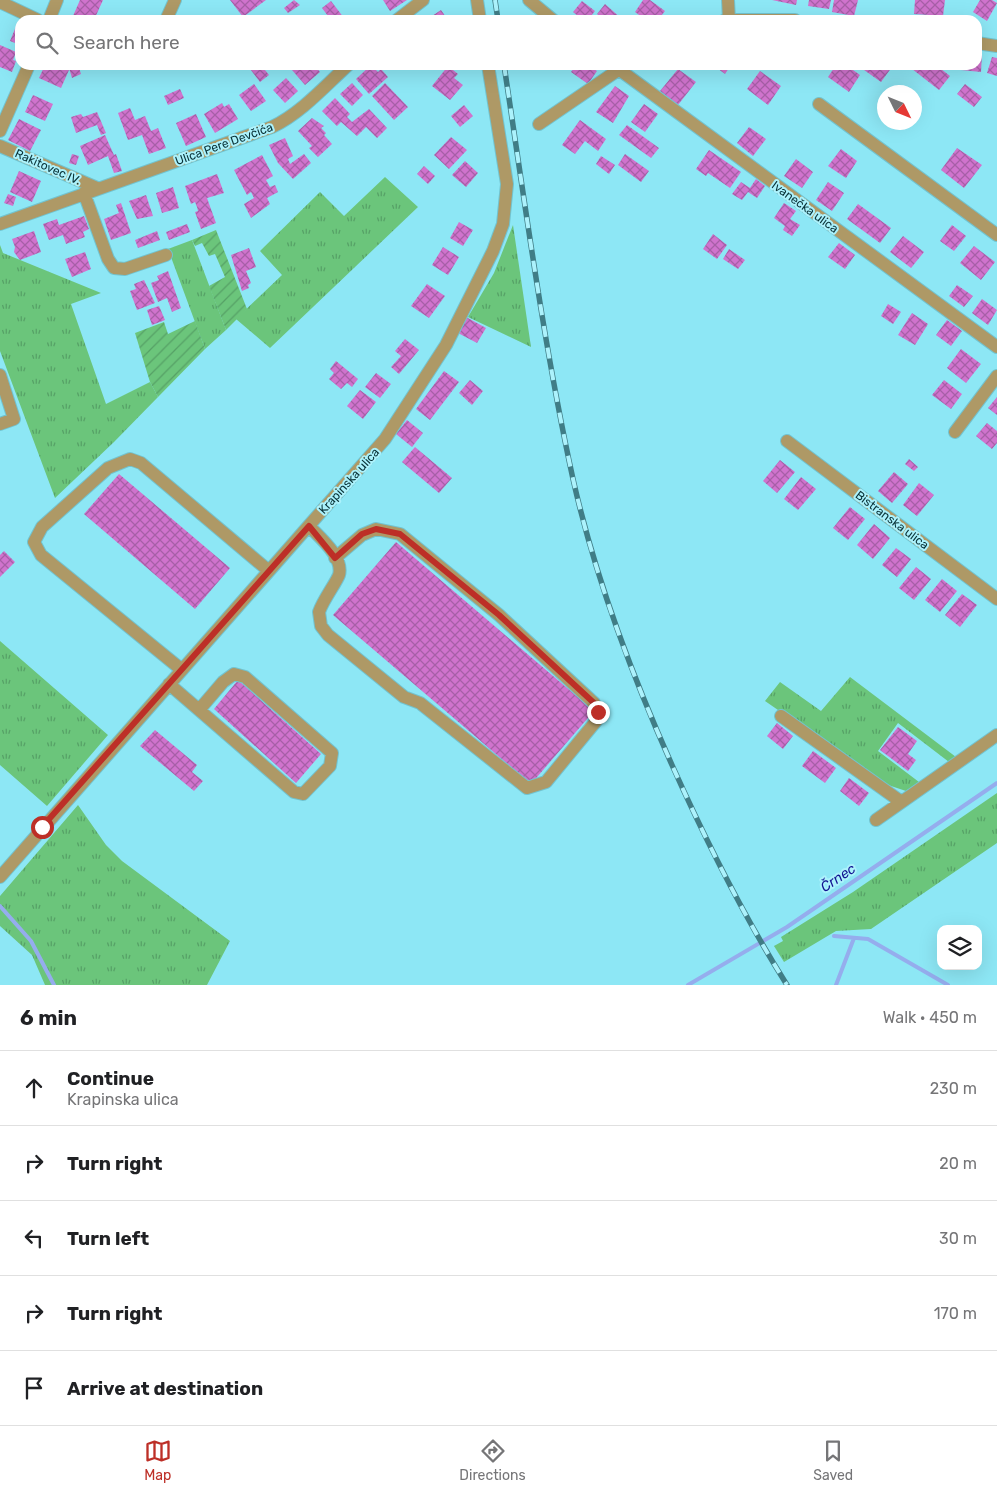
<!DOCTYPE html>
<meta charset="utf-8">
<style>
body{margin:0;font-family:Rubik,sans-serif;background:#f2f2f2;color:#202124}
.controls{position:absolute;right:15px;bottom:15px;display:grid;overflow:hidden;border-radius:10px;box-shadow:0 5px 20px #0002}
.controls button{width:45px;height:45px;display:grid;place-items:center;padding:0;border:0;border-bottom:1px solid #e0e0e0;background:#fff;color:#202124;font:25px sans-serif}
.compass{position:absolute;left:877px;top:85px;width:45px;height:45px;border-radius:50%;background:#fff;box-shadow:0 5px 20px #0002;rotate:133deg}
.stop{position:absolute;width:15px;height:15px;margin:-11px;border:4px solid #bd2f27;border-radius:50%;background:#fff}
.stop.end{background:#bd2f27;border-color:#fff;box-shadow:0 1px 5px #0008}
.list{margin:0;padding:0;list-style:none}
h2{display:flex;justify-content:space-between;align-items:center;height:65px;margin:0;padding:0 20px;font-size:21px}
h2 small{font-size:16px;font-weight:400;color:#757577}
.list li{display:grid;grid-template-columns:32px 1fr auto;gap:15px;align-items:center;box-sizing:border-box;height:75px;padding:0 20px;border-top:1px solid #e0e0e0}
.list b{display:block;font-size:19px;white-space:nowrap}
.list p{margin:0;font-size:16px;white-space:nowrap;color:#757577}
.list em{font-size:16px;font-style:normal;color:#757577}
.icon{flex:none;width:28px;height:28px;fill:none;stroke:currentColor;stroke-width:2;stroke-linecap:round;stroke-linejoin:round}
.map{position:relative;flex:none;width:997px;height:985px;overflow:hidden}
.search{position:absolute;background:#fff;box-shadow:0 5px 20px #0002;left:15px;right:15px;top:15px;height:55px;display:flex;align-items:center;gap:12px;box-sizing:border-box;padding:0 18px;border-radius:15px;color:#757577;font-size:19px}
.sheet{height:440px;background:#fff}
nav{display:flex;justify-content:space-around;align-items:center;box-sizing:border-box;height:70px;border-top:1px solid #e0e0e0;background:#fff;font-size:14px;color:#757577}
nav a{display:grid;justify-items:center;gap:2px}
nav .on{color:#bd2f27}
.map>svg:first-child{display:block}
.grass{fill:url(#grass-tufts)}
.garden{fill:url(#garden-furrows)}
.lines{fill:none;stroke-linecap:round;stroke-linejoin:round}
.stream{stroke:#95aded;stroke-width:4}
.building{fill:url(#building-cross-hatch)}
.minor-casing{stroke:#72c3cf;stroke-width:14}
.minor{stroke:#ae9966;stroke-width:12}
.rail-casing{stroke:#407d86;stroke-width:5.5}
.rail{stroke:#acf2fc;stroke-width:4;stroke-dasharray:11;stroke-linecap:butt}
.route{stroke:#bd2f27;stroke-width:6}
.labels{text-anchor:middle;dominant-baseline:central;stroke-width:4;stroke-linejoin:round;paint-order:stroke}
.street-label{font-size:12px;fill:#083136;stroke:#acf2fc}
.water-label{font-size:14px;font-style:italic;fill:#121391;stroke:#acf2fc}
</style>
<div class="map">
<svg width="997" height="985" viewBox="0 0 997 985">
<defs>
<pattern id="grass-tufts" width="24" height="20" patternUnits="userSpaceOnUse" patternTransform="scale(1.25)"><rect width="24" height="20" fill="#6bc57b"/><path d="M3 7l-1-3M5 7V3M7 7l1-3M15 17l-1-3M17 17v-4M19 17l1-3" fill="none" stroke="#56a166"/></pattern>
<pattern id="garden-furrows" width="10" height="10" patternUnits="userSpaceOnUse" patternTransform="scale(1.25)"><rect width="10" height="10" fill="#6bc57b"/><path d="M-1 1l2-2M0 10L10 0M9 11l2-2" fill="none" stroke="#56a166"/></pattern>
<pattern id="building-cross-hatch" width="8" height="8" patternUnits="userSpaceOnUse" patternTransform="scale(1.25)"><rect width="8" height="8" fill="#d073cd"/><path d="M0 0l8 8M0 8l8-8" fill="none" stroke="#a75fa7"/></pattern>
</defs>
<rect width="100%" height="100%" fill="#8de7f5"/>
<path class="grass" d="M385,177L418,207L270,348L236,319L282,275L260,251L320,192L344,216Z
M513,225L531,347L468,317L494,273Z
M192,240L226,330L205,349L168,249Z
M0,245L3,253L101,293L71,304L106,404L150,382L158,397L114,442L55,498L0,351Z
M0,641L108,735L47,806L0,765Z
M850,677L956,757L949,762L898,723L878,751L919,782L906,791L885,784L765,701L780,682L821,711Z
M997,793V843L871,929L836,931L784,962L774,946L783,941L781,937L853,892Z
M78,805L106,845L122,861L230,941L207,985H45L32,955L0,926V896Z"/>
<path class="garden" d="M216,230L247,309L226,330L209,286L225,277L215,254L209,256L202,243L195,246L192,240Z
M195,321L205,349L158,397L150,382L135,333L164,322L168,334Z"/>
<g class="lines">
<path class="stream" d="M0,906L31,941L54,985
M834,936L868,939L948,985
M688,985L787,927L997,783
M836,985L854,938"/>
</g>
<path class="building" d="M80,0H103L94,20H81L73,16Z
M230,0H266L243,17Z
M294,0L300,5L288,13L284,8Z
M383,0H407L390,11Z
M643,0H650L665,11L658,20H646L635,12Z
M772,0H797L796,5Z
M809,0H831L829,9L808,6Z
M834,0H858L854,16L832,12Z
M915,0H945L943,16L914,14Z
M980,0H992L997,3L987,21L973,12Z
M331,1L344,18L341,20H331L322,8Z
M582,1L595,11L588,20H583L573,12Z
M605,4L623,20H604L597,14Z
M441,10L448,20H426Z
M17,24L20,26V45L10,41Z
M0,45L16,52L13,60L16,61L12,72L0,67Z
M977,53H982L981,72L961,70V65H977Z
M992,57L997,58V76L987,73Z
M45,65H57L69,70L61,88L39,78Z
M62,65H78L81,74L72,78L69,68Z
M247,65H261L269,75L260,82Z
M298,65H314L320,72L305,85L292,70Z
M371,65L378,72L381,69L388,77L369,94L356,79Z
M576,65H588L597,71L588,84L571,72Z
M713,65H731L725,74Z
M836,65H846L860,75L849,92L828,77Z
M857,65H890L892,67L881,82Z
M907,65H936L950,76L939,90Z
M448,66L458,74L454,78L463,85L450,100L432,86Z
M678,69L696,82L678,105L660,91Z
M760,71L781,86L768,105L747,89Z
M286,78L298,91L285,103L273,90Z
M352,83L363,95L352,106L340,94Z
M385,83L408,107L394,120L372,96Z
M254,84L266,101L251,111L239,95Z
M965,84L982,97L974,107L957,94Z
M615,86L629,96L613,123L596,112Z
M180,89L184,98L168,105L164,96Z
M33,95L53,104L45,121L25,112Z
M335,98L350,114L347,117L352,122L369,109L387,128L377,138L366,127L357,136L341,122L337,126L322,111Z
M222,103L224,107L229,104L238,119L215,133L204,114Z
M644,104L658,114L645,132L631,122Z
M464,105L473,116L460,127L451,116Z
M130,108L135,120L145,116L151,131L158,128L166,148L149,154L142,135L128,140L118,113Z
M97,112L106,133L101,135L97,125L76,133L71,117L81,114L83,117Z
M196,114L206,137L186,146L176,123Z
M312,118L324,126L321,128L326,133L324,135L332,144L318,157L309,148L312,146L298,131Z
M19,119L41,130L30,151L8,140Z
M580,120L606,139L598,151L585,141L575,154L562,145Z
M627,125L659,148L651,158L619,135Z
M749,127L766,139L753,156L737,143Z
M105,135L114,155L116,154L122,171L114,173L108,156L88,165L80,146Z
M451,137L467,150L449,169L434,155Z
M285,138L293,156L288,159L290,164L304,154L311,163L293,179L278,163L269,145Z
M957,148L982,165L964,188L941,170Z
M841,149L857,161L846,178L828,166Z
M709,150L741,172L730,188L708,173L706,176L696,169Z
M72,154L79,156L76,165L69,163Z
M625,154L649,171L641,182L618,165Z
M262,155L273,176L266,180L270,187L275,185L278,192L267,198L270,204L251,218L244,204L254,198L251,192L247,195L234,170Z
M601,156L615,165L609,174L596,164Z
M796,159L813,172L802,188L784,176Z
M465,161L478,173L466,187L452,175Z
M424,166L435,176L428,184L417,174Z
M19,171L41,181L32,202L10,192Z
M217,174L224,193L207,198L216,223L201,229L195,212L198,211L197,207L195,202L191,204L185,186Z
M756,179L765,186L757,198L748,192L742,200L732,194L741,182L750,188Z
M828,182L844,193L832,211L816,200Z
M173,187L179,208L162,213L156,193Z
M8,194L16,197L13,206L4,203Z
M146,195L153,216L137,219L129,201Z
M121,203L131,233L111,240L104,219L119,213L116,205Z
M784,203L796,211L790,219L800,225L792,236L783,230L785,226L774,218Z
M858,204L891,228L880,243L847,219Z
M84,216L89,229L83,232L85,237L66,244L63,235L49,240L43,224L57,219L59,225Z
M459,222L473,230L463,246L450,238Z
M187,224L190,232L169,240L166,232Z
M952,225L966,236L954,251L940,241Z
M34,231L41,252L20,260L14,252L15,247L12,239Z
M157,231L160,240L138,248L135,240Z
M713,234L727,245L717,259L703,249Z
M903,236L924,252L911,268L890,252Z
M839,243L855,255L845,269L828,257Z
M974,246L995,262L981,280L960,263Z
M443,247L459,257L448,275L432,265Z
M249,248L256,267L246,271L251,283L248,285L249,288L242,291L231,255Z
M729,249L745,260L738,269L723,259Z
M85,252L91,269L72,277L65,259Z
M168,271L181,308L172,312L167,298L158,302L151,283L159,280L157,276Z
M144,280L155,303L137,310L130,291L136,289L134,284Z
M427,284L445,296L429,318L411,306Z
M957,285L973,296L964,307L949,296Z
M982,299L997,310L988,325L972,313Z
M888,304L901,312L893,324L881,316Z
M159,306L165,320L152,325L147,310Z
M912,313L928,324L915,345L898,335Z
M466,317L486,328L477,343L458,333Z
M947,320L962,331L951,346L936,335Z
M405,339L419,350L399,374L391,367L401,356L395,351Z
M961,349L981,364L966,383L947,368Z
M336,361L358,379L352,387L347,383L341,389L329,379L334,373L330,369Z
M444,371L459,382L430,420L416,409Z
M376,373L391,384L380,398L365,387Z
M470,380L483,391L472,405L459,393Z
M944,380L962,394L951,409L932,395Z
M360,390L376,402L363,419L347,406Z
M997,397V415L988,408Z
M407,420L423,433L412,447L396,434Z
M987,423L997,431V443L992,449L976,436Z
M415,447L452,478L439,493L402,462Z
M909,459L918,467L914,471L905,464Z
M780,460L795,472L777,493L763,481Z
M894,472L908,484L892,503L878,491Z
M119,474L230,568L195,609L84,514Z
M801,477L816,489L798,510L784,499Z
M919,483L934,495L917,516L903,505Z
M850,507L865,519L848,540L833,528Z
M874,524L890,538L873,559L857,545Z
M396,542L594,711L531,784L333,615Z
M896,548L911,559L897,577L882,565Z
M4,551L15,562L0,577V555Z
M916,567L931,579L914,600L899,588Z
M942,579L957,591L940,612L925,600Z
M962,594L977,605L960,627L945,615Z
M238,680L321,754L296,783L214,709Z
M777,723L793,736L783,749L767,736Z
M898,727L917,741L908,754L916,760L908,771L880,750Z
M155,730L197,765L192,772L203,781L194,791L140,746Z
M813,751L836,768L825,783L802,766Z
M849,778L869,793L859,806L840,791Z"/>
<g class="lines">
<g class="minor-casing">
<path id="minor" d="M477,0L480,20
M529,0L553,20
M728,0L729,20
M0,2L38,20
M49,20L57,0
M166,20L175,0
M397,20L423,0
M725,20H795
M977,43L997,46
M613,65L997,347
M819,104L997,235
M539,124L624,66
M0,131L29,65
M0,146L97,188
M84,193L108,259L114,268L125,269L166,255
M0,224L272,127C301,113 324,87 348,65
M0,375L14,419L0,424
M955,432L997,376
M787,441L997,599
M309,526C319,537 344,557 339,575C336,583 323,600 319,612L321,626L328,635L404,697L420,703L527,788L546,782L597,720L598,712L594,703L499,615L400,534L376,529L362,535L335,558
M182,670L41,555L34,542L42,527L108,468L130,459L141,463L269,571
M169,684L294,792L303,794L330,766L332,753L245,677L234,674L223,682L199,710
M781,716L900,801
M876,820L997,735
M0,877L385,439L446,345L493,251L503,224L507,184L488,65"/>
</g>
<use href="#minor" class="minor"/>
<g class="rail-casing">
<path id="rail" d="M495,0L498,20
M504,65C525,203 543,342 573,479C595,577 631,673 672,765C706,841 743,915 787,985"/>
</g>
<use href="#rail" class="rail"/>
</g>
<g class="lines">
<path class="route" d="M42,827L309,526L335,558L362,534L376,529L400,534L499,615L594,703L598,712"/>
</g>
<g class="labels">
<g class="street-label">
<text transform="translate(224 144) rotate(-20)">Ulica Pere Devčića</text>
<text transform="translate(48 167) rotate(24)">Rakitovec IV.</text>
<text transform="translate(805 207) rotate(36)">Ivanečka ulica</text>
<text transform="translate(349 481) rotate(-48)">Krapinska ulica</text>
<text transform="translate(892 520) rotate(37)">Bistranska ulica</text>
</g>
<g class="water-label">
<text transform="translate(838 878) rotate(-34)">Črnec</text>
</g>
</g>
</svg>
<div class="controls">
<button><svg class="icon" aria-label="layers" viewBox="0 0 24 24"><path d="M12 4l9 5-9 5-9-5zM3 14l9 5 9-5"/></svg></button>
</div>
<svg class="compass" viewBox="-18 -18 36 36"><path d="M0-13l5 13h-10z" fill="#e53935"/><path d="M0 13l5-13h-10z" fill="#757577"/></svg>
<div class="stop" style="left:42px;top:827px"></div>
<div class="stop end" style="left:598px;top:712px"></div>
<div class="search"><svg class="icon" aria-label="search" viewBox="0 0 24 24"><circle cx="10" cy="10" r="6"/><path d="M15 15l6 6"/></svg>Search here</div>
</div>
<section class="sheet">
<h2>6 min<small>Walk · 450 m</small></h2>
<ul class="list">
<li><svg class="icon" aria-label="ahead" viewBox="0 0 24 24"><path d="M12 20V5M6 11l6-6 6 6"/></svg><div><b>Continue</b><p>Krapinska ulica</p></div><em>230 m</em></li>
<li><svg class="icon" aria-label="right" viewBox="0 0 24 24"><path d="M7 20v-9h11M14 6l5 5-5 5"/></svg><div><b>Turn right</b></div><em>20 m</em></li>
<li><svg class="icon" aria-label="left" viewBox="0 0 24 24"><path d="M17 20v-9H6M10 6l-5 5 5 5"/></svg><div><b>Turn left</b></div><em>30 m</em></li>
<li><svg class="icon" aria-label="right" viewBox="0 0 24 24"><path d="M7 20v-9h11M14 6l5 5-5 5"/></svg><div><b>Turn right</b></div><em>170 m</em></li>
<li><svg class="icon" aria-label="arrive" viewBox="0 0 24 24"><path d="M6 21V4h12l-3 4 3 4H6"/></svg><div><b>Arrive at destination</b></div></li>
</ul>
</section>
<nav>
<a class="on"><svg class="icon" aria-label="map" viewBox="0 0 24 24"><path d="M3 6l6-2 6 2 6-2v14l-6 2-6-2-6 2zM9 4v14M15 6v14"/></svg>Map</a>
<a><svg class="icon" aria-label="directions" viewBox="0 0 24 24"><path d="M12 3l9 9-9 9-9-9zM9 14v-3h6M13 9l2 2-2 2"/></svg>Directions</a>
<a><svg class="icon" aria-label="saved" viewBox="0 0 24 24"><path d="M7 4h10v16l-5-4-5 4z"/></svg>Saved</a>
</nav>
